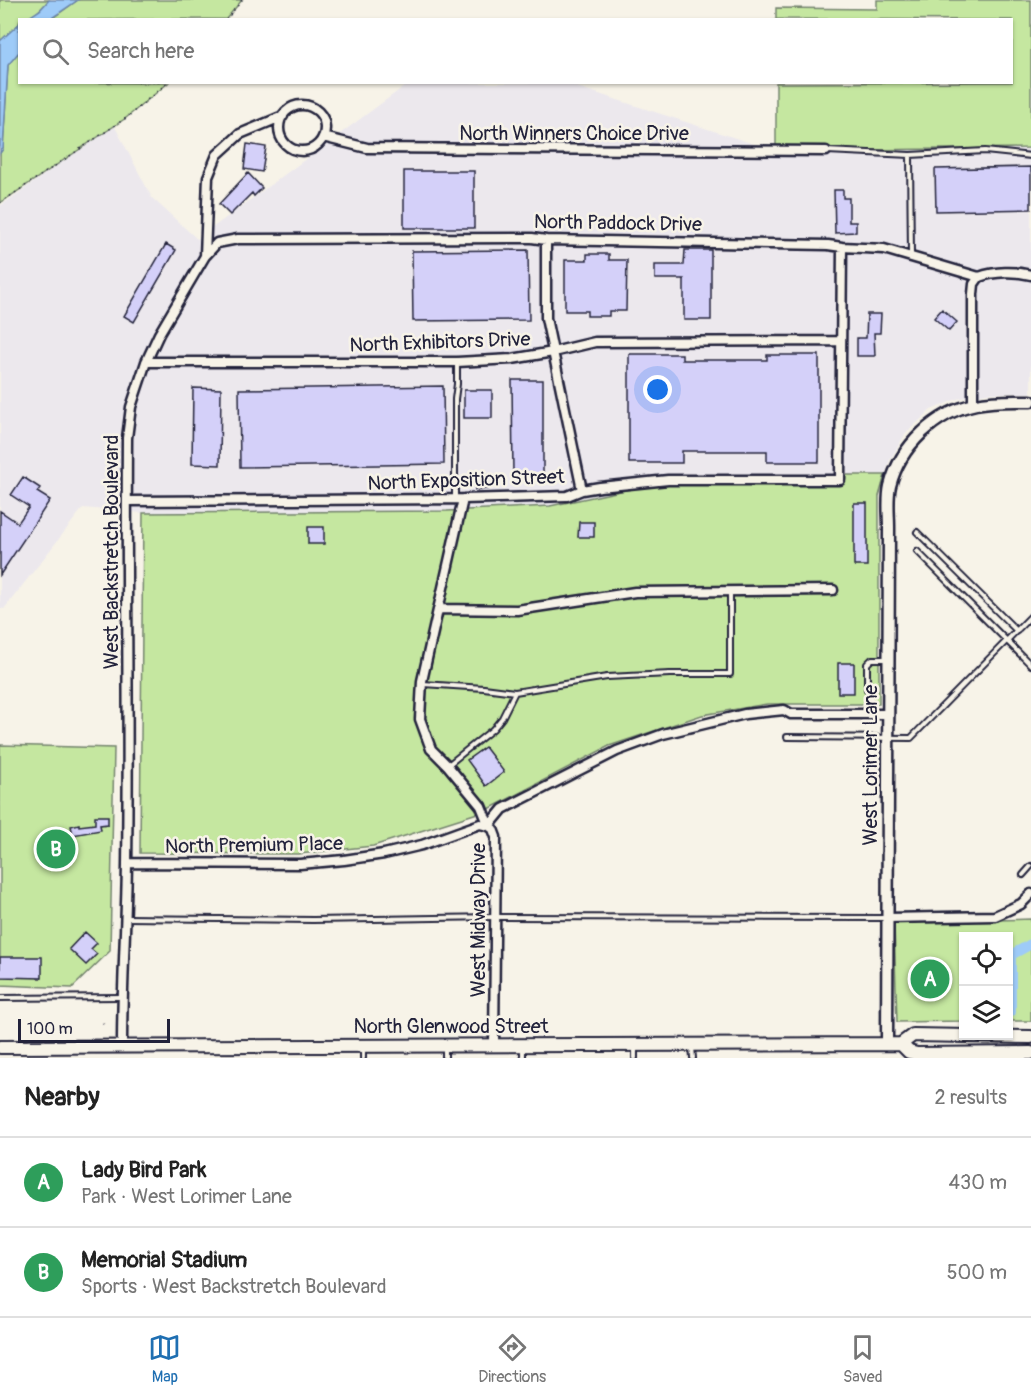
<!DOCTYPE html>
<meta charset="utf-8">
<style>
body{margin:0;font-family:Pangolin,sans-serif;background:#f2f2f2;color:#222}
.controls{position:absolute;right:18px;bottom:18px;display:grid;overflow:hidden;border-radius:0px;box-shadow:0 2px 4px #0004}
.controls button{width:54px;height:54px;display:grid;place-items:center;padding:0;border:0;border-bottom:2px solid #e0e0e0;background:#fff;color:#222;font:30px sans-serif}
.scale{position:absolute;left:18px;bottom:15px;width:152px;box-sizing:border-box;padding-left:6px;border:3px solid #22223b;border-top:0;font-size:16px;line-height:21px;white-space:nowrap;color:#22223b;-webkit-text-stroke:4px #f7f3e8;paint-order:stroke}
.you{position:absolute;left:658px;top:390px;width:21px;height:21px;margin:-15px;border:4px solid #fff;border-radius:50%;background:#1a73e8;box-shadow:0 0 0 9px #1a73e833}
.badge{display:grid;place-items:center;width:39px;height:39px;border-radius:50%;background:#1f6fb2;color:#fff;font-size:20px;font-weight:700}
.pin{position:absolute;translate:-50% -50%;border:3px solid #fff;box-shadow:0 2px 6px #0006}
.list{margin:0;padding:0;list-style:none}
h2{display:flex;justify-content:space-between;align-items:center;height:78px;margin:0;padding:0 24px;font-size:26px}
h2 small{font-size:20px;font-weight:400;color:#767676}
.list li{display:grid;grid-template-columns:39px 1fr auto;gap:18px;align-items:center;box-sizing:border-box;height:90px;padding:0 24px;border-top:2px solid #e0e0e0}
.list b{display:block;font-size:22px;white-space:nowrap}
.list p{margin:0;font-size:20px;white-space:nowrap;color:#767676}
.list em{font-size:20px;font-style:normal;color:#767676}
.icon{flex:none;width:33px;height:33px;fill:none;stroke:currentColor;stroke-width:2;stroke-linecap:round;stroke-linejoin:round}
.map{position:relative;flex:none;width:1031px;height:1058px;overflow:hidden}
.search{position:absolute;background:#fff;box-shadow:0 2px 4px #0004;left:18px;right:18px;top:18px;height:66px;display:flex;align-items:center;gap:15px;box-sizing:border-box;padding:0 21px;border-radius:0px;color:#767676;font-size:22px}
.sheet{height:258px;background:#fff}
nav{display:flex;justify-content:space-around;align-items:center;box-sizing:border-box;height:84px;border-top:2px solid #e0e0e0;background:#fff;font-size:16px;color:#767676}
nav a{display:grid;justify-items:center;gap:3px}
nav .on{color:#1f6fb2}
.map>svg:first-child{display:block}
.built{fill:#ece8ed}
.green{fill:#c5e7a0;stroke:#74846e;stroke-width:1.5}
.water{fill:#9ecbf8;stroke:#6c87ac;stroke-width:1.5}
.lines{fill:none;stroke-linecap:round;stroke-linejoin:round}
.canal{stroke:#9ecbf8;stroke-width:10}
.building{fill:#d4d0f9;stroke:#22223b;stroke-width:1.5}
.lane-casing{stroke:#22223b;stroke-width:8}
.street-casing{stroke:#22223b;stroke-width:13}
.secondary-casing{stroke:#22223b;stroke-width:15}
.primary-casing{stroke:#22223b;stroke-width:16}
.path{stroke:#22223b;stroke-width:1.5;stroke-dasharray:1.5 4.5;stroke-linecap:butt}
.lane{stroke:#f7f3e8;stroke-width:4}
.street{stroke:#f7f3e8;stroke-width:8}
.secondary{stroke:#f7f3e8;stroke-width:10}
.primary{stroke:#f7f3e8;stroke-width:12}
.labels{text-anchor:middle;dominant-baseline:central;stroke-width:5;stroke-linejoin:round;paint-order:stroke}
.street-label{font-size:20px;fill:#22223b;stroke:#f7f3e8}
</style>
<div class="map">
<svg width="1031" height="1058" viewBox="0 0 1031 1058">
<rect width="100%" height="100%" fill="#f7f3e8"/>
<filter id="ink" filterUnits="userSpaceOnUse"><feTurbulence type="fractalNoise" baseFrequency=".0167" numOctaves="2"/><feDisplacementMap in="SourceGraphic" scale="12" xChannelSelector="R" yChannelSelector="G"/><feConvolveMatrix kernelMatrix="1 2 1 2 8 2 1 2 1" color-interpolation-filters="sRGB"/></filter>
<g filter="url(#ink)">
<path class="built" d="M409,83H565L776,151L1031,148V393H987L957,399L931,410L906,433L890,460L885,475H696L550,506L447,511L143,513L83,508L4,609L0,608V206L114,125L152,198L197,239Z"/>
<path class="green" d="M0,0H49C41,9 32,19 20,20L19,24L0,41Z
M78,0H242L226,19L50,20Z
M877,0H1031V148L776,151V83L1012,82V20L776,19V8L877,9Z
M19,52L20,82L168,83L126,118L0,203V153L3,149L8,65Z
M696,475H885L879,496V704H767L702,715L609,746L487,810L373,846L299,854L140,853L143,513L447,511L550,506Z
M0,745L114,748L110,951L72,988L0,985Z
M1031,919V1021H1009L1008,936H964L963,1021L897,1022L894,923Z"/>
<path class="water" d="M49,0H78L50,19H26L40,10Z
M19,24V52L8,65L3,149L0,153V41Z"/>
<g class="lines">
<path class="canal" d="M1011,1012V955L1031,944"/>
</g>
<path class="building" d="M247,144L266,147L262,172L244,169Z
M1031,167V209L936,211L935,169Z
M404,171H474V228H404Z
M248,173L262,188L254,196L252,193L230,215L219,204Z
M834,190H843V198H849V222H856V232L835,233Z
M166,244L176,250L134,322L124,316Z
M528,250L529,320L413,321L412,251Z
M685,250H711V320H684V279H655V265H684Z
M587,254H609V260H627L626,311H609V316H587V311H565V260H587Z
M942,309L957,322L949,331L934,318Z
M867,314H881L880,333H874L875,356H857V338H866Z
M629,354H682V360H767V355H819V462H767V451H682V463H629Z
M512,380H543V476H513Z
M443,386L444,464L240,467L239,389Z
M193,388L221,389L220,465L192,464Z
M464,390H492V418H464Z
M474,475H488V489L475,490Z
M23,477L40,488L37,492L50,500L0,575V511L18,523L29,507L11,495Z
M854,503H867V566H854Z
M579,522H594V537H578Z
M308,527H324V544H308Z
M838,663H854V693H838Z
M485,747L504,772L486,786L467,760Z
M95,816H108V824L100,825L101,830L73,835L71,826L79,824V826L95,824Z
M85,932L97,943L91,949L97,954L86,965L69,949Z
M0,957H42V978L0,977Z"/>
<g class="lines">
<g class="lane-casing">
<path id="lane" d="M827,151L910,155L985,151L1031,156
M910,155L911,256
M455,498V399L457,384V362
M917,532L1017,631
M917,551L1031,665
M423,684L484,688L515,692
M867,689V664L872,659H888
M787,737L911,738L1031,616
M448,765L493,729L502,718L515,692L607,677L670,674H730V591
M1023,875L1031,866
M126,918L313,920L495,917L887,918
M0,998L121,997
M445,1047V1058
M635,1047V1058
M692,1047L693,1058
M523,1049V1058
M363,1058V1047"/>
</g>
<g class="street-casing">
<path id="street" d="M279 128a23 23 0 1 1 46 0a23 23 0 1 1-46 0Z
M323,137L367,148L826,151
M546,240V318L582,490
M205,256L217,243L238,239L532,238L546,240L828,245L842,247L884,249L979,277C995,271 1015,271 1031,275
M146,362H457L512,359L553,352L595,342L841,341
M973,404V294L974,284L979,277
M463,499L422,681L420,719L431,749L448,766L481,806L489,826L493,829L496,837L494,1045
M127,501L463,499L567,496L582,490L600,487L668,480H840L842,247
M438,609L517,610L635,592L833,590
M127,863L300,864L344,860L384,854L422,845L480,824L489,826L503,809L617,751L663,734L745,714L784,710L791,714H888
M887,918L995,916L1021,904L1031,894
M122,1046C122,986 126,925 127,865C129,723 126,580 127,438L131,407L146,362L159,334L205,256L208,177L217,155L240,134L283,116"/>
</g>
<g class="secondary-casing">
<path id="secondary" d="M887,1044L889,528C889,514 887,499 890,486C900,446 936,412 976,404C994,400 1013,401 1031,401"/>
</g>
<g class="primary-casing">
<path id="primary" d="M901,1044L909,1052L917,1054L1031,1053
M0,1047L901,1044L913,1035L1031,1037"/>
</g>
<path class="path" d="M226,20L242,0
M0,203L126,118L168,82
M103,1024L105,1019"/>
<use href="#lane" class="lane"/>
<use href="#street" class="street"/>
<use href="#secondary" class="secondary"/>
<use href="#primary" class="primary"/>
</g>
</g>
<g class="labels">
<g class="street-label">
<text x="574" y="133">North Winners Choice Drive</text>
<text transform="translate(618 223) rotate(1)">North Paddock Drive</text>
<text transform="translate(440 342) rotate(-2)">North Exhibitors Drive</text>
<text transform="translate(466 480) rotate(-2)">North Exposition Street</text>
<text transform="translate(111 552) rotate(-90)">West Backstretch Boulevard</text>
<text transform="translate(870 765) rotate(-90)">West Lorimer Lane</text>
<text transform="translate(254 845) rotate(-1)">North Premium Place</text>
<text transform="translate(478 920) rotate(-90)">West Midway Drive</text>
<text x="451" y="1026">North Glenwood Street</text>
</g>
</g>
</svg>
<div class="controls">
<button><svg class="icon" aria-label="locate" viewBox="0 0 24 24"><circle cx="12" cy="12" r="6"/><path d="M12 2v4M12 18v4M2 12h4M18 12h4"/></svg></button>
<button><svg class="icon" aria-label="layers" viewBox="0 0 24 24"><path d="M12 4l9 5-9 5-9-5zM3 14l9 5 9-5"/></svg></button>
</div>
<div class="scale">100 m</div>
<div class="you"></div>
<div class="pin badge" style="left:930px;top:979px;background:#2e9e5b">A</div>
<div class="pin badge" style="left:56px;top:849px;background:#2e9e5b">B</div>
<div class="search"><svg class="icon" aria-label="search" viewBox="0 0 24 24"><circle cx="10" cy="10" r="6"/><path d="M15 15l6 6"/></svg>Search here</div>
</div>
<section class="sheet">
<h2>Nearby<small>2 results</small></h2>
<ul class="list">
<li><span class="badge" style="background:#2e9e5b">A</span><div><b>Lady Bird Park</b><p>Park · West Lorimer Lane</p></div><em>430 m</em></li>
<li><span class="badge" style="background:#2e9e5b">B</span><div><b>Memorial Stadium</b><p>Sports · West Backstretch Boulevard</p></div><em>500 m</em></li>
</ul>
</section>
<nav>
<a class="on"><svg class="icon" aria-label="map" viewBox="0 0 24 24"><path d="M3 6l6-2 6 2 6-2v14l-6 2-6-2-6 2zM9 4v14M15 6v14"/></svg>Map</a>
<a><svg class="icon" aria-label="directions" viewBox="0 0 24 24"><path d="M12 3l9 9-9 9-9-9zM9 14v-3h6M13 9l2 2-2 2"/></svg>Directions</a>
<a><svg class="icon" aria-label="saved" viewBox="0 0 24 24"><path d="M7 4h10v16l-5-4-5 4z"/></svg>Saved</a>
</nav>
